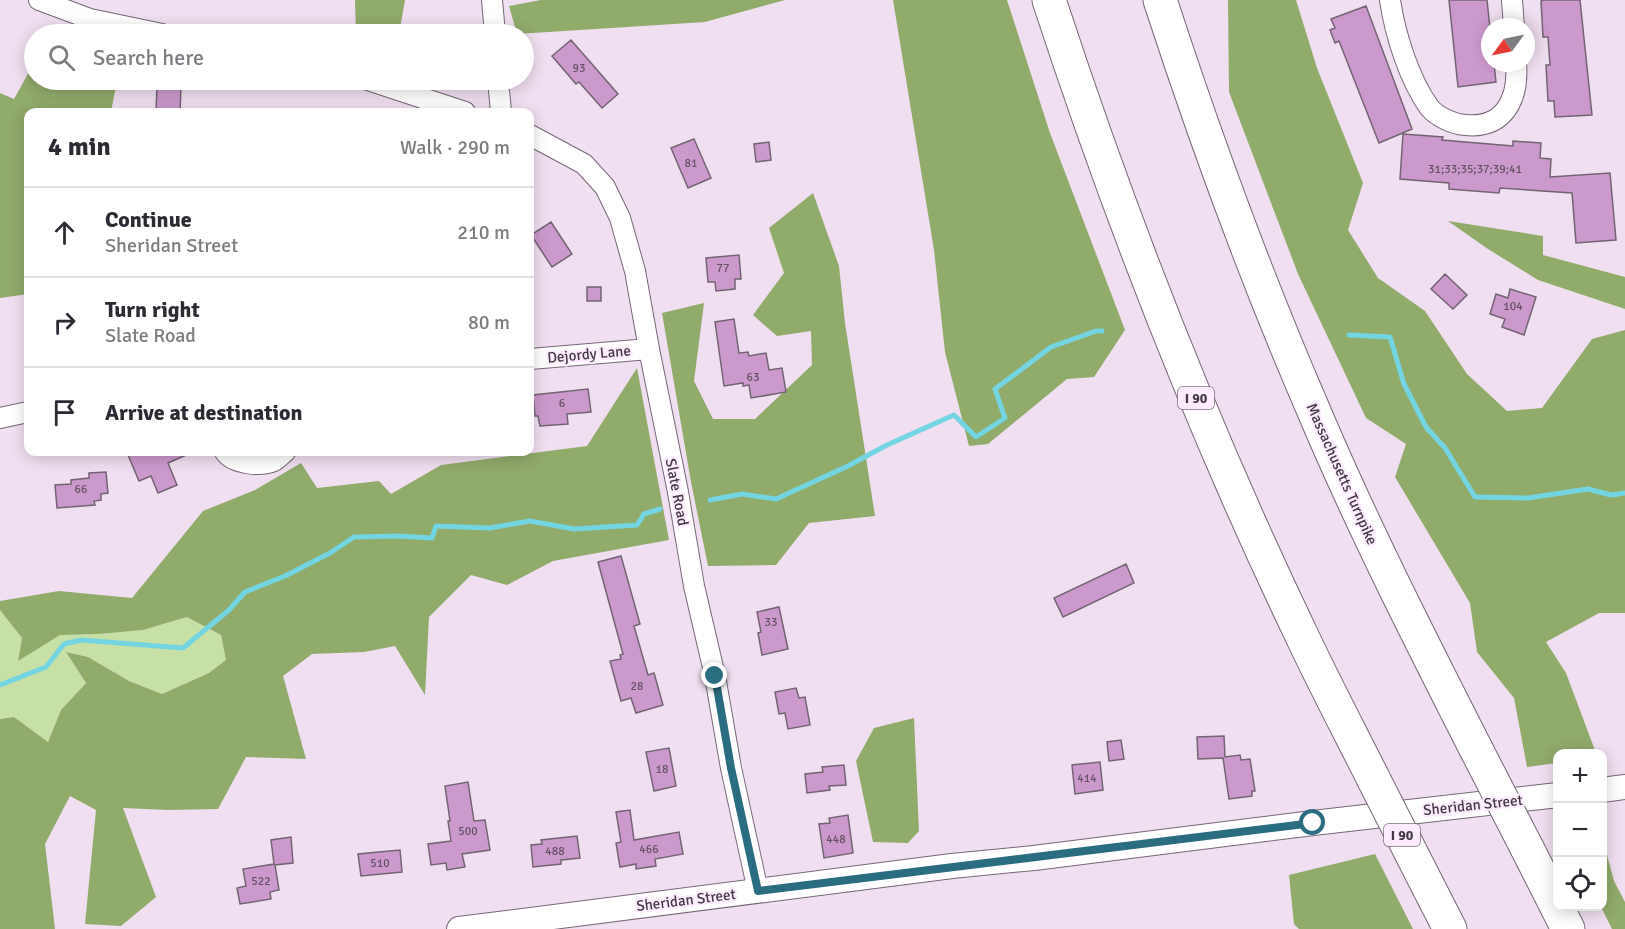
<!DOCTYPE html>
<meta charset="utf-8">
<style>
body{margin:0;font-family:Signika,sans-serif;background:#f2f2f3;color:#2b2b33}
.controls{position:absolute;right:18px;bottom:18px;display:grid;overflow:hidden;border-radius:12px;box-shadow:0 3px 15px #0003}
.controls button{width:54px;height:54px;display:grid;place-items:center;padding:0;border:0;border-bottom:2px solid #e1e1e2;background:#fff;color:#2b2b33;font:30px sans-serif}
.compass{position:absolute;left:1481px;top:18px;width:54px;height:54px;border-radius:50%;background:#fff;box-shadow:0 3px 15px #0003;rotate:237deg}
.stop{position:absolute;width:18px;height:18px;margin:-14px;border:4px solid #2b6d80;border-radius:50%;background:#fff}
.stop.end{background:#2b6d80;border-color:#fff;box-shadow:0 2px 6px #0008}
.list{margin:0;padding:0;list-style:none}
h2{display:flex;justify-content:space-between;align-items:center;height:78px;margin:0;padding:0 24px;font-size:26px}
h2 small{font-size:20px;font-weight:400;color:#7c7c81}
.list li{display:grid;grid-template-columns:39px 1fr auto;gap:18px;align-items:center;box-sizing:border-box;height:90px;padding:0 24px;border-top:2px solid #e1e1e2}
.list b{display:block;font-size:22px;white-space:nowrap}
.list p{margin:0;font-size:20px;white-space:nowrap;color:#7c7c81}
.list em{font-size:20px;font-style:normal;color:#7c7c81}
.icon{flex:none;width:33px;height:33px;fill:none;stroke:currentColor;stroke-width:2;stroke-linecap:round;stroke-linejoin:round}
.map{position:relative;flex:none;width:1625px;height:929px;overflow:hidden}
.search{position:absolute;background:#fff;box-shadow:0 3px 15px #0003;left:24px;top:24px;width:510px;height:66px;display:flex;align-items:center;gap:15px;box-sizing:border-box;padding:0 21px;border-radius:33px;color:#7c7c81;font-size:22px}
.panel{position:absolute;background:#fff;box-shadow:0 3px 15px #0003;left:24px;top:108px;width:510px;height:348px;border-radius:12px}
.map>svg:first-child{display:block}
.green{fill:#c7e0a5}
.forest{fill:#91ab6b}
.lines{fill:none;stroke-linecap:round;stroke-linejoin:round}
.stream{stroke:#74d5e2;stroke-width:5}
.building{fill:#cc99cd;stroke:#736473;stroke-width:1.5}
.minor-casing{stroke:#766776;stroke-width:22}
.tertiary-casing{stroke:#766776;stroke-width:26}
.motorway-casing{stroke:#766776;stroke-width:35}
.minor{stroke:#fff;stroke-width:20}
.tertiary{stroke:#fff;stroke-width:24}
.motorway{stroke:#fff;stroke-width:33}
.motorway-bridge-casing{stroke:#766776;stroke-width:35;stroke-linecap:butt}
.motorway-bridge{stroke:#fff;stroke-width:33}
.route{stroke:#2b6d80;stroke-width:8}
.labels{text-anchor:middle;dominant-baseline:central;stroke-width:4.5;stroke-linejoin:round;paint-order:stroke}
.number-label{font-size:12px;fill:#645264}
.shield{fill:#fdecfe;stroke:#796f7a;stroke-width:1.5}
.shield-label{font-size:14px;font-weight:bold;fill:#413a41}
.street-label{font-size:15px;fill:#413a41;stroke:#fdecfe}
</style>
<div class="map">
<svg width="1625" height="929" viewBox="0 0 1625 929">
<rect width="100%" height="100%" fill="#f0dff0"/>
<path class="green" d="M0,610L22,638L18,660L60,635L99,634L143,630L187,617L221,635L226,660L209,673L162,694L129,681L88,657L66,652L86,683L61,710L48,742L14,717L0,719Z"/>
<path class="forest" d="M355,0H405L399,34H356Z
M541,0H785L705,22L517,34L509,6Z
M893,0H1007L1050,133L1125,330L1094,377L1067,379L988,444L969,446L945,352L934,250Z
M1228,0H1296L1317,68L1363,183L1348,230L1378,278L1425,311L1467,374L1507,411L1542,408L1592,339L1625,330V613H1599L1546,642L1566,673L1596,753L1558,754L1557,763L1527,767L1514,698L1477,652L1470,603L1395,477L1406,444L1366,418L1298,274L1229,92Z
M34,63V80H117L111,112H28V294L0,298V93L14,99Z
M813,193L839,266L845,323L875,516L809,523L776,565L708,566L691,482L662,313L704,303L694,381L713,419H755L812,365L811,331L777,336L753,315L784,273L769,228Z
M1448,221L1543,236V255L1625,277V309L1538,280L1488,249Z
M637,368L669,540L553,561L507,585L471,575L429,617L425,695L395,646L364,652L312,654L283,676L306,759L246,757L218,809L168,810L123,808L156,897L121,926L85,924L96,810L70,796L45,844L55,929H0V719L14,717L48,742L61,710L86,683L66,652L88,657L129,681L162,694L209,673L226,660L221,635L187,617L143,630L99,634L60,635L18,661L22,638L0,610V601L59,591L132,598L203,511L255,490L301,463L317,488L379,481L391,494L441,465L587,446Z
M914,718L919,831L908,843L873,842L856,761L874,728Z
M1603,840L1614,881L1625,902V929H1612L1601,907L1602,906Z
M1375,854L1413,929H1299L1294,924L1289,875Z"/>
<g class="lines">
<path class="stream" d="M1349,335L1390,337L1404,384L1426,427L1445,448L1475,497L1528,498L1588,489L1611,495L1625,493
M710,500L742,494L776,499L848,466L887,445L954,415L976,437L1005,418L995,389L1051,347L1096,331H1102
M0,685L46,667L64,644L81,640L183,648L229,610L245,592L285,576L330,553L354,537L399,536L432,538L436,526L490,528L530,521L574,529L637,525L644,514L660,509"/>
</g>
<path class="building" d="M1449,0H1487L1490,28V63H1494L1496,82L1458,87Z
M1544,0H1580L1592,115L1555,117L1554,101H1548L1546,65H1550L1548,37H1543L1541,1Z
M1366,6L1412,129L1379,143L1339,41L1335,43L1330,30L1335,28L1331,19Z
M571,40L618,94L602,108L579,82L576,84L552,56Z
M157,86L181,87L180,112H156Z
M1403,134L1443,137L1442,140L1513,146V141L1541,143L1540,158L1551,159L1550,177L1610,173L1616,240L1576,243L1572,193L1500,188L1499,193L1449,189V183L1400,179Z
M694,139L711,178L688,188L671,148Z
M769,142L771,160L756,162L754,144Z
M551,222L572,254L552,267L531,235Z
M739,255L741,279H735V289L716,291L715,282H708L706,258Z
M1445,274L1467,295L1453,309L1431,289Z
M587,287H601V301H587Z
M1510,289L1536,297L1524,335L1502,327L1505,319L1490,314L1496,294L1508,298Z
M734,319L739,353L748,352L749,356L766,353L769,370L782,368L786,392L751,398L749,385L743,386V383L724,386L715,322Z
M588,389L591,412L567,414L568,424L540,426L538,416H535L533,395Z
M137,452H193L168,463L177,485L158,493L151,476L139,481L128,455Z
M106,472L108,493L101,494V500L94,501L95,505L57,508L55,485L71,484V480L89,478V473Z
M621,556L640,624L634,626L648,675L654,673L663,705L636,713L631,698L621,701L610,661L621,659L620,655L623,654L598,562Z
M1126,564L1134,583L1063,617L1054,598Z
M779,607L788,649L762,655L758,633L761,632L757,612Z
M796,688L799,698L805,697L810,725L788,729L785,713L779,714L775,692Z
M1224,736L1225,757L1240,755L1241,760L1250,759L1255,791H1252V796L1229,799L1223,758L1198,759L1197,737Z
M1121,740L1124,759L1109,761L1107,742Z
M669,748L676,786L654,791L646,752Z
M1100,762L1103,790L1075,794L1072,765Z
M844,765L846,785L829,786L830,790L807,793L805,774L823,772L822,767Z
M468,782L474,821L485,820L490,850L462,854L465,867L447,870L446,863L431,865L428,844L451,841L448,821H450L445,786Z
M630,810L634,840L679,832L683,854L655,859L656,866L636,869V864L620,867L616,843L621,842L616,812Z
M848,815L853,853L824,858L819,824L830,823L829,818Z
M577,836L580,858L561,860V864L533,867L531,845L542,844L541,840Z
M291,837L293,863L275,865L279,890L270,892L271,899L240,904L237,888L246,886L243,869L274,864L271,840Z
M400,850L402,872L361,876L358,854Z"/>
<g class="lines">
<g class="minor-casing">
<path id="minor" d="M39,0L90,19L162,34
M492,0L495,34
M1390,0C1395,34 1409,79 1429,107C1437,117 1453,124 1465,125C1505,129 1519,98 1516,63
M1512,0L1514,27
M368,80L465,112
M498,80L501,112
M530,135L584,164L605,187L620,218L635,271L649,349L678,492L694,586L715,676L731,768L758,891
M530,359L649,349
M0,418L28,412
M225,452C233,464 261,467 274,461C278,459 282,454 285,452"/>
</g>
<g class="tertiary-casing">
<path id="tertiary" d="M1602,790L1625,787
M459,929L952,866L1034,858L1313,823L1558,795"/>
</g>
<g class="motorway-casing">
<path id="motorway" d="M1049,0C1120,217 1203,430 1302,636C1325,685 1351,734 1375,782
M1160,0C1205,138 1255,275 1313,409C1362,525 1419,637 1476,749
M1527,848L1568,929
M1429,888L1450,929"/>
</g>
<use href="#minor" class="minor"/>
<use href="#tertiary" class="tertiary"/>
<use href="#motorway" class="motorway"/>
<g class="motorway-bridge-casing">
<path id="motorway-bridge" d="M1476,749L1527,848
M1375,782L1429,888"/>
</g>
<use href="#motorway-bridge" class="motorway-bridge"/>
</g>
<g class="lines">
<path class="route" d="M715,676L731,768L758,891L1313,823"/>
</g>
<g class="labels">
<g class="number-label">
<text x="579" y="68">93</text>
<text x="691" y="163">81</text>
<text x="1475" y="169">31;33;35;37;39;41</text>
<text x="723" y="268">77</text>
<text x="1513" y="306">104</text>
<text x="753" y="377">63</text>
<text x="562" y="403">6</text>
<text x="81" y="489">66</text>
<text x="771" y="622">33</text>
<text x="637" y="686">28</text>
<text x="662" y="769">18</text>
<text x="1087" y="778">414</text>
<text x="468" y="831">500</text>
<text x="836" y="839">448</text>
<text x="649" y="849">466</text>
<text x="555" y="851">488</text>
<text x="380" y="863">510</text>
<text x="261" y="881">522</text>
</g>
<g class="shield">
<rect x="1178" y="387" width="36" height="22" rx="4.5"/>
<rect x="1384" y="824" width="36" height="22" rx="4.5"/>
</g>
<g class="shield-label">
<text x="1196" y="398">I 90</text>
<text x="1402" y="835">I 90</text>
</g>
<g class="street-label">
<text transform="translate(589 354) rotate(-5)">Dejordy Lane</text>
<text transform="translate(1342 474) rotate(66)">Massachusetts Turnpike</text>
<text transform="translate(677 492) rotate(79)">Slate Road</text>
<text transform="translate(1473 805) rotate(-6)">Sheridan Street</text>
<text transform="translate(686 900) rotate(-7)">Sheridan Street</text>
</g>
</g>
</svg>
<div class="controls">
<button>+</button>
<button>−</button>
<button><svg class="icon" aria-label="locate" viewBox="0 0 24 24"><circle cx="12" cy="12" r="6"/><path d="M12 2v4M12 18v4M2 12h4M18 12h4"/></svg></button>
</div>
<svg class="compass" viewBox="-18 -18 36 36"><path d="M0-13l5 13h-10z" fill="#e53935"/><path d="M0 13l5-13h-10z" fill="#7c7c81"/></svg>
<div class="stop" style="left:1313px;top:823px"></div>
<div class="stop end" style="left:715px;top:676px"></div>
<div class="search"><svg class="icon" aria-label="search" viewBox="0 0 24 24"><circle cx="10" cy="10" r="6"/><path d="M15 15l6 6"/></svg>Search here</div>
<section class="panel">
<h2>4 min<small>Walk · 290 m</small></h2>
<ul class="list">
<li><svg class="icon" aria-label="ahead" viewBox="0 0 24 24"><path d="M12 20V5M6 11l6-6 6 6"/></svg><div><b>Continue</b><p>Sheridan Street</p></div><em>210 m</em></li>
<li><svg class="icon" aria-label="right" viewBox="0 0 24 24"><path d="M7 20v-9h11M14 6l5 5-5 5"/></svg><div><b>Turn right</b><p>Slate Road</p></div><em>80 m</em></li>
<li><svg class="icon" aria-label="arrive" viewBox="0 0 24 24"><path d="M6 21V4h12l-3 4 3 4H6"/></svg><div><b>Arrive at destination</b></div></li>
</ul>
</section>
</div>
